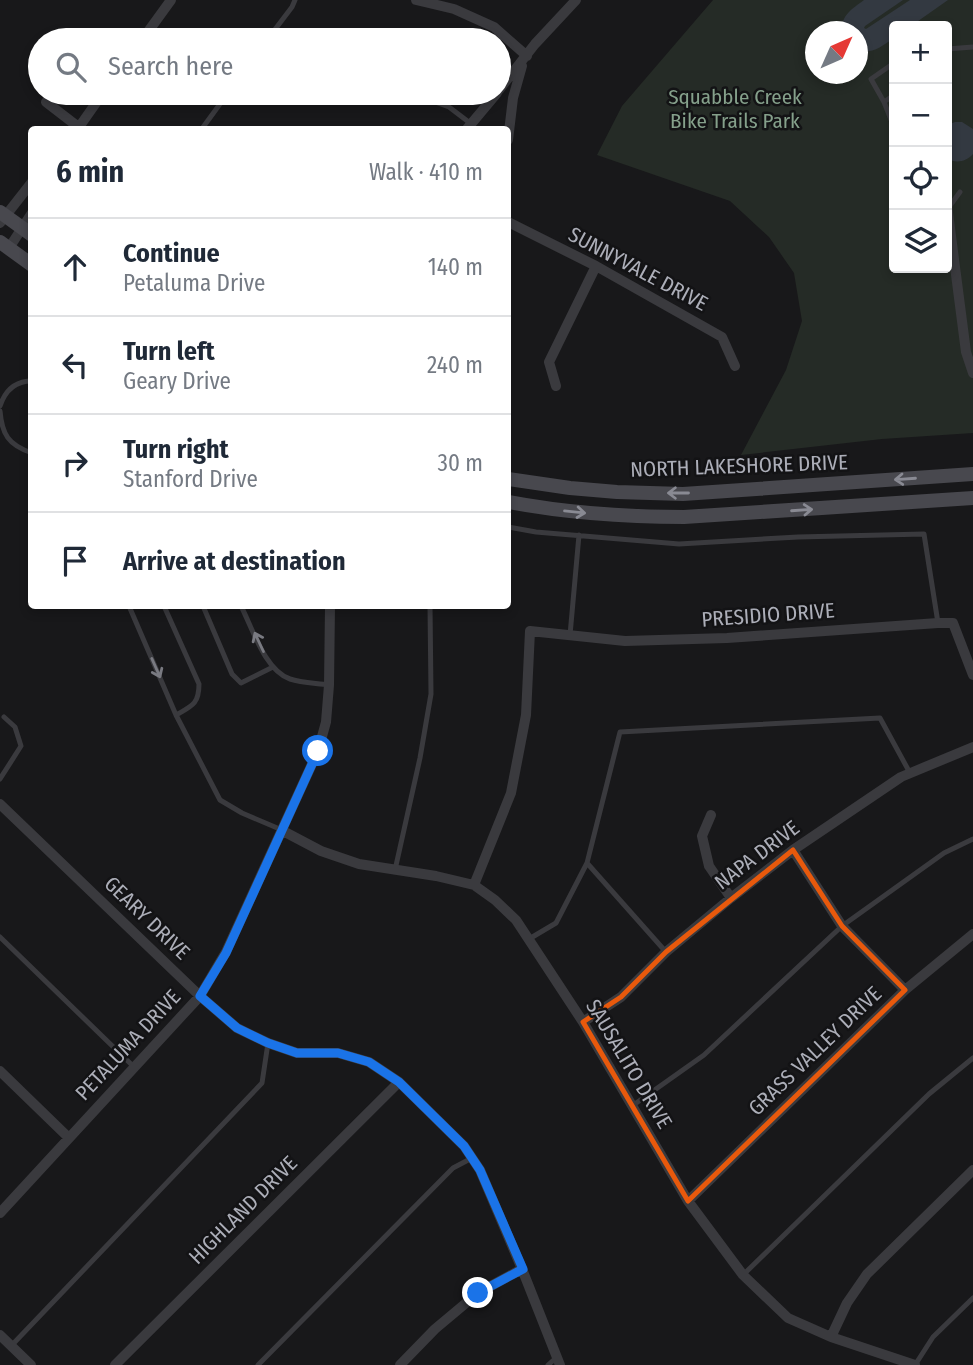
<!DOCTYPE html>
<meta charset="utf-8">
<style>
body{margin:0;font-family:"Fira Sans Condensed",sans-serif;background:#f6f6f7;color:#1f2937}
.controls{position:absolute;right:21px;top:21px;display:grid;overflow:hidden;border-radius:7px;box-shadow:0 4px 10px #0003}
.controls button{width:63px;height:63px;display:grid;place-items:center;padding:0;border:0;border-bottom:2px solid #e0e1e3;background:#fff;color:#1f2937;font:35px sans-serif}
.compass{position:absolute;left:805px;top:21px;width:63px;height:63px;border-radius:50%;background:#fff;box-shadow:0 4px 10px #0003;rotate:45deg}
.stop{position:absolute;width:21px;height:21px;margin:-16px;border:5px solid #1a73e8;border-radius:50%;background:#fff}
.stop.end{background:#1a73e8;border-color:#fff;box-shadow:0 2px 7px #0008}
.list{margin:0;padding:0;list-style:none}
h2{display:flex;justify-content:space-between;align-items:center;height:91px;margin:0;padding:0 28px;font-size:30px}
h2 small{font-size:23px;font-weight:400;color:#747a83}
.list li{display:grid;grid-template-columns:46px 1fr auto;gap:21px;align-items:center;box-sizing:border-box;height:98px;padding:0 28px;border-top:2px solid #e0e1e3}
.list b{display:block;font-size:26px;white-space:nowrap}
.list p{margin:0;font-size:23px;white-space:nowrap;color:#747a83}
.list em{font-size:23px;font-style:normal;color:#747a83}
.icon{flex:none;width:38px;height:38px;fill:none;stroke:currentColor;stroke-width:2;stroke-linecap:round;stroke-linejoin:round}
.map{position:relative;flex:none;width:973px;height:1365px;overflow:hidden}
.search{position:absolute;background:#fff;box-shadow:0 4px 10px #0003;left:28px;top:28px;width:483px;height:77px;display:flex;align-items:center;gap:18px;box-sizing:border-box;padding:0 24px;border-radius:38px;color:#747a83;font-size:26px}
.panel{position:absolute;background:#fff;box-shadow:0 4px 10px #0003;left:28px;top:126px;width:483px;height:483px;border-radius:7px}
.map>svg:first-child{display:block}
.green{fill:#252b26;fill-rule:evenodd}
.water{fill:#333941}
.lines{fill:none;stroke-linecap:round;stroke-linejoin:round}
.lane{stroke:#3a3a3e;stroke-width:5}
.street{stroke:#3a3a3e;stroke-width:10}
.secondary{stroke:#48484e;stroke-width:14}
.oneway{stroke:#898a93}
.oneway2{stroke:#797a81}
.route{stroke:#1a73e8;stroke-width:9}
.marked{fill:none;stroke:#e8590c;stroke-width:5;stroke-linejoin:round}
.labels{text-anchor:middle;dominant-baseline:central;stroke-width:5;stroke-linejoin:round;paint-order:stroke}
.park-label{font-size:21px;fill:#85a08b;stroke:#131315}
.street-label{font-size:21px;fill:#acaeb8;stroke:#131315}
</style>
<div class="map">
<svg width="973" height="1365" viewBox="0 0 973 1365">
<rect width="100%" height="100%" fill="#18181a"/>
<path class="green" d="M713,0H973V433L882,439L741,455L786,370L802,321L794,273L769,237L730,201L597,155L622,106ZM894,26H947V268H894ZM816,32H858V74H816Z"/>
<path class="water" d="M864,0H903L865,26L864,28L866,29L910,0H948L911,26H894V38C882,46 873,54 858,51V32L842,31C841,15 852,9 864,0Z
M955,122H962L973,129V154C966,162 955,164 947,158V125Z"/>
<g class="lines">
<path class="lane" d="M267,40L292,7L295,0
M947,49L973,47
M894,63L871,79L884,102L894,127
M399,93L424,98L449,107L470,123
M884,102L894,95
M201,130L228,93
M949,207L960,192
M0,406C5,391 15,381 32,381
M0,411C2,434 8,445 32,453
M508,527L536,532L679,544L798,537L924,534L938,623
M129,606L176,715L220,800L242,813L282,830
M164,606L199,684C199,704 192,706 176,715
M203,606L232,674L241,683L273,667
M241,606C252,627 265,671 290,679C302,683 316,683 329,685
M570,635L579,535
M0,779L21,746L15,727L4,717
M395,870L420,758L431,694L430,606
M0,937L134,1067
M529,939L556,923L587,863
M666,952L587,863L620,732L880,718L910,773
M632,1106L704,1055L842,926L944,853L973,839
M743,1275L929,1094L973,1058
M12,1345L262,1083L268,1043
M258,1365L453,1168L472,1158
M548,1365L557,1357
M915,1365L933,1337L973,1298"/>
<path class="street" d="M416,0L454,9L494,27L527,56
M142,40L171,0
M499,90L535,44L576,0
M46,102L81,129
M77,130L103,93
M466,130L497,93
M508,140L513,98L522,66
M947,205L966,352L973,373
M508,222L596,266L722,337L735,366
M0,223L32,182
M9,248L32,213
M556,386L549,362L596,266
M0,804L200,996L237,1028L268,1043L297,1053H338L369,1062L399,1082L464,1146L480,1170L522,1269L560,1365
M711,815L702,836L709,866L731,898
M283,831L321,851L359,864L436,876L474,885L495,900L516,920L583,1022L688,1201L743,1275L788,1318L831,1337L915,1365
M793,850L842,926L905,990
M474,885L511,793L526,715L530,631L625,641L727,638L938,623H953L973,675
M583,1022L621,997L666,952L731,898L793,850L901,777L973,747
M0,1071L69,1138
M688,1201L905,990L973,934
M0,1213L200,996L226,952L318,751L326,722L329,685L330,606
M0,1335L31,1365
M831,1337L847,1303L867,1274L973,1170
M115,1365L399,1082
M400,1365L435,1329L478,1293L522,1269"/>
<path class="secondary" d="M0,212L32,235
M0,242L32,265
M508,479L570,488L617,492L683,494L973,474
M508,502C566,513 625,517 684,517L973,498"/>
</g>
<defs><path id="oneway-shaft" d="M-6 0H5M1.5-3L5.5 0L1.5 3" fill="none" stroke-width="1.6" stroke-linecap="round" stroke-linejoin="round" transform="scale(1.75)"/></defs>
<g class="oneway">
<use href="#oneway-shaft" transform="translate(905 479) rotate(176)"/>
<use href="#oneway-shaft" transform="translate(678 493) rotate(180)"/>
<use href="#oneway-shaft" transform="translate(802 510) rotate(-4)"/>
<use href="#oneway-shaft" transform="translate(575 512) rotate(6)"/>
</g>
<g class="oneway2">
<use href="#oneway-shaft" transform="translate(259 642) rotate(-115)"/>
<use href="#oneway-shaft" transform="translate(156 668) rotate(66)"/>
</g>
<g class="lines">
<path class="route" d="M318,751L226,953L200,996L237,1028L268,1043L297,1053H338L369,1062L399,1082L464,1146L480,1170L523,1269L478,1293"/>
</g>
<path class="marked" d="M793,850L842,926L905,990L688,1201L583,1022L621,997L666,952Z"/>
<g class="labels">
<g class="park-label">
<text x="735" y="97">Squabble Creek<tspan x="735" dy="24">Bike Trails Park</tspan></text>
</g>
<g class="street-label">
<text transform="translate(638 269) rotate(28)">SUNNYVALE DRIVE</text>
<text transform="translate(739 466) rotate(-2)">NORTH LAKESHORE DRIVE</text>
<text transform="translate(768 615) rotate(-4)">PRESIDIO DRIVE</text>
<text transform="translate(757 855) rotate(-37)">NAPA DRIVE</text>
<text transform="translate(147 918) rotate(44)">GEARY DRIVE</text>
<text transform="translate(128 1045) rotate(-47)">PETALUMA DRIVE</text>
<text transform="translate(815 1051) rotate(-44)">GRASS VALLEY DRIVE</text>
<text transform="translate(629 1064) rotate(59)">SAUSALITO DRIVE</text>
<text transform="translate(243 1210) rotate(-45)">HIGHLAND DRIVE</text>
</g>
</g>
</svg>
<div class="controls">
<button>+</button>
<button>−</button>
<button><svg class="icon" aria-label="locate" viewBox="0 0 24 24"><circle cx="12" cy="12" r="6"/><path d="M12 2v4M12 18v4M2 12h4M18 12h4"/></svg></button>
<button><svg class="icon" aria-label="layers" viewBox="0 0 24 24"><path d="M12 4l9 5-9 5-9-5zM3 14l9 5 9-5"/></svg></button>
</div>
<svg class="compass" viewBox="-18 -18 36 36"><path d="M0-13l5 13h-10z" fill="#e53935"/><path d="M0 13l5-13h-10z" fill="#747a83"/></svg>
<div class="stop" style="left:318px;top:751px"></div>
<div class="stop end" style="left:478px;top:1293px"></div>
<div class="search"><svg class="icon" aria-label="search" viewBox="0 0 24 24"><circle cx="10" cy="10" r="6"/><path d="M15 15l6 6"/></svg>Search here</div>
<section class="panel">
<h2>6 min<small>Walk · 410 m</small></h2>
<ul class="list">
<li><svg class="icon" aria-label="ahead" viewBox="0 0 24 24"><path d="M12 20V5M6 11l6-6 6 6"/></svg><div><b>Continue</b><p>Petaluma Drive</p></div><em>140 m</em></li>
<li><svg class="icon" aria-label="left" viewBox="0 0 24 24"><path d="M17 20v-9H6M10 6l-5 5 5 5"/></svg><div><b>Turn left</b><p>Geary Drive</p></div><em>240 m</em></li>
<li><svg class="icon" aria-label="right" viewBox="0 0 24 24"><path d="M7 20v-9h11M14 6l5 5-5 5"/></svg><div><b>Turn right</b><p>Stanford Drive</p></div><em>30 m</em></li>
<li><svg class="icon" aria-label="arrive" viewBox="0 0 24 24"><path d="M6 21V4h12l-3 4 3 4H6"/></svg><div><b>Arrive at destination</b></div></li>
</ul>
</section>
</div>
